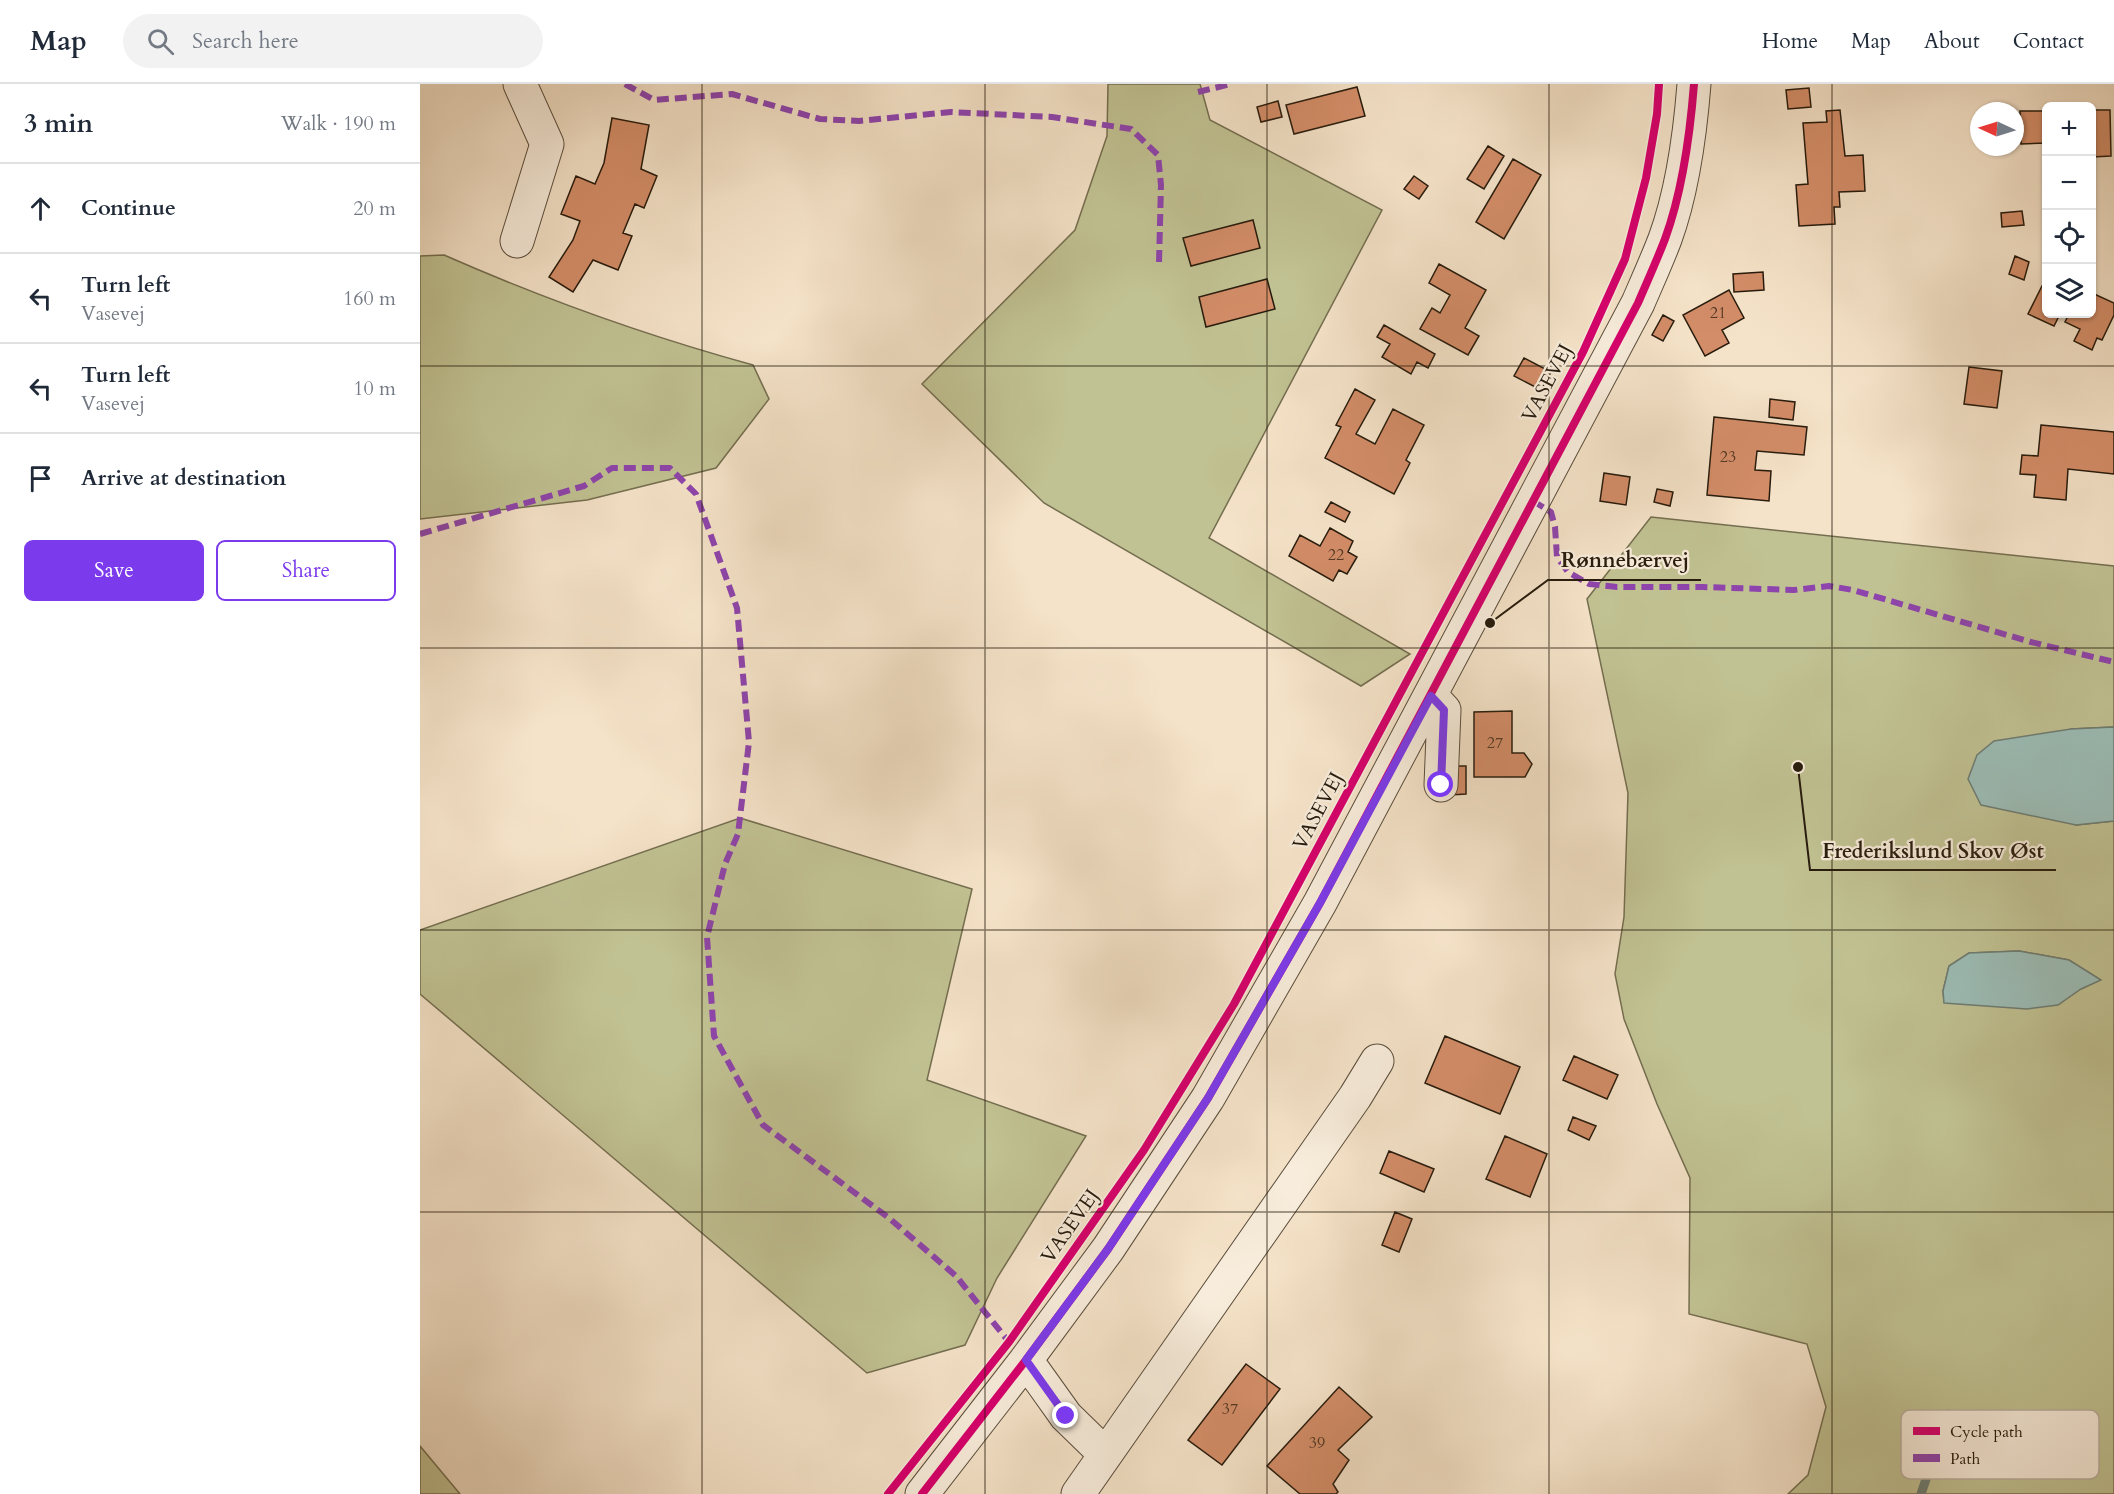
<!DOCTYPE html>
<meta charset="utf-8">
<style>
body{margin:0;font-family:Cardo,serif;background:#f2f2f3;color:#1f2937}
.controls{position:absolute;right:18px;top:18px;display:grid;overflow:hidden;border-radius:9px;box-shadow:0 2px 4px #0004}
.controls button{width:54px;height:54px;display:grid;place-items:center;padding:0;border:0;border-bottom:2px solid #e0e1e3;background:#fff;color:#1f2937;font:30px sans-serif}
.compass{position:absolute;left:1550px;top:18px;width:54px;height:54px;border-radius:50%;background:#fff;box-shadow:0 2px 4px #0004;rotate:274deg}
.stop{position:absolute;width:18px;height:18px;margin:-14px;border:4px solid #7c3aed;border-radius:50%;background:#fff}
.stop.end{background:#7c3aed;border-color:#fff;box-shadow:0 2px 6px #0008}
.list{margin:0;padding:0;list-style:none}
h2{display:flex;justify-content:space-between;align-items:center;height:78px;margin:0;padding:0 24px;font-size:26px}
h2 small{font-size:20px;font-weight:400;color:#747a83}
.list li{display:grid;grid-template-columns:39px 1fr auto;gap:18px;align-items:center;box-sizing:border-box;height:90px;padding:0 24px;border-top:2px solid #e0e1e3}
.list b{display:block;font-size:22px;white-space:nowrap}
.list p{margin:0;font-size:20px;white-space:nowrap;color:#747a83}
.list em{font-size:20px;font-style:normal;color:#747a83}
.actions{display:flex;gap:12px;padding:18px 24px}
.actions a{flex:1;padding:14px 0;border:2px solid #7c3aed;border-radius:9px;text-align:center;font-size:21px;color:#7c3aed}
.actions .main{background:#7c3aed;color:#fff}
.icon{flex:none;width:33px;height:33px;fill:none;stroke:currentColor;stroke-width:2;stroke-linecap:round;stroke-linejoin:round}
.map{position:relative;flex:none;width:1694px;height:1410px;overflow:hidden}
header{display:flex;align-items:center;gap:36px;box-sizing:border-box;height:84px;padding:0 30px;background:#fff;border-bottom:2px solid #e0e1e3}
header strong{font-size:28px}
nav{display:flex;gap:33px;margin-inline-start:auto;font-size:21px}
.search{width:420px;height:54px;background:#f2f2f3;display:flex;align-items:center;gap:15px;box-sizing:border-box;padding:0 21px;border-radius:33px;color:#747a83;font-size:22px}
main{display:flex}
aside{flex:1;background:#fff}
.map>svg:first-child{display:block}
.green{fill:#c1c293;stroke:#746e50;stroke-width:1.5;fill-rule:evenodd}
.water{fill:#9cbeb8;stroke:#6d7d74;stroke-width:1.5}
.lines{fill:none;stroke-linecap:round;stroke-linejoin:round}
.stream{stroke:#6d7d74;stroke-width:9}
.building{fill:#d38d68;stroke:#271b0d;stroke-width:1.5}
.minor-casing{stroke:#5a4d3c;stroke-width:35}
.minor{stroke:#f8eddc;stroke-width:33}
.quiet{stroke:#8e44ad;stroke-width:6;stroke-dasharray:12 6;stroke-linecap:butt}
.cycleway-casing{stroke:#f8eddc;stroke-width:11}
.cycleway{stroke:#d6006c;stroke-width:8}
.route{stroke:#7c3aed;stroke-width:8}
.grid{fill:none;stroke:#271b0d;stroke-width:1.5;stroke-opacity:0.55}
.labels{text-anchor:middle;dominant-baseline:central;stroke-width:4.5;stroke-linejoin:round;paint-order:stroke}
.number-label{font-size:16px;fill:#523824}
.street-label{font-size:20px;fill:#271b0d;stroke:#f8eddc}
.key{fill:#f8eddc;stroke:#b9ae9e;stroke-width:1.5}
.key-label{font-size:16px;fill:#271b0d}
.leader{fill:none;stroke:#271b0d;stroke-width:2}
.callout-dot{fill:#271b0d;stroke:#f8eddc;stroke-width:2}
.callout-label{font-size:21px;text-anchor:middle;font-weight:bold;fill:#271b0d;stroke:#f8eddc;stroke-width:4.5;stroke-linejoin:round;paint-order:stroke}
</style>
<header>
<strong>Map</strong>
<div class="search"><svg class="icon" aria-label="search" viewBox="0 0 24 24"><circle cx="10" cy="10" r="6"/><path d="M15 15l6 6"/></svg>Search here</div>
<nav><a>Home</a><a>Map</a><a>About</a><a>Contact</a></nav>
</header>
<main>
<aside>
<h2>3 min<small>Walk · 190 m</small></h2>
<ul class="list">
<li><svg class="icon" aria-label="ahead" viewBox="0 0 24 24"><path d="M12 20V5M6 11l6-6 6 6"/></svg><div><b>Continue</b></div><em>20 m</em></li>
<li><svg class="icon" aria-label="left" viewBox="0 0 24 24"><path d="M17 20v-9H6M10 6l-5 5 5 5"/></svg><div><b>Turn left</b><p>Vasevej</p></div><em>160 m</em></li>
<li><svg class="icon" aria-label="left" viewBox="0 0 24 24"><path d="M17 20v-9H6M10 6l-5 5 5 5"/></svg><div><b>Turn left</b><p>Vasevej</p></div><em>10 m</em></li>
<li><svg class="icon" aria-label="arrive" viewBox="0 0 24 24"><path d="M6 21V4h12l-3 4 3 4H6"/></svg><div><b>Arrive at destination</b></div></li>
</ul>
<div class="actions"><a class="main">Save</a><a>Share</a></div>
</aside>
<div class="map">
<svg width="1694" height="1410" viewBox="0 0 1694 1410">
<rect width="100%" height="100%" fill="#f5e3c9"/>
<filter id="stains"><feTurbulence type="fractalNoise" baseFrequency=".00333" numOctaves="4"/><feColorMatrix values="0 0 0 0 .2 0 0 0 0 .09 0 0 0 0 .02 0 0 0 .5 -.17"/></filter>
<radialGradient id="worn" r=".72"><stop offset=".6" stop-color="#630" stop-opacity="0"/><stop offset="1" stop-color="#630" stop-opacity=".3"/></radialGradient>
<path class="green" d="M688,0H780L790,36L962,126L789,454L990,570L941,602L624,419L502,300L655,146L687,52Z
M24,171C124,215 227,252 333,281L349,315L296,384L167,416L0,435V172Z
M1231,433L1694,482V643L1651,645L1656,741L1694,737V1410H1368L1388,1391L1406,1323L1387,1260L1269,1230L1270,1094L1237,1020L1204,935L1195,890L1204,833L1208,709L1167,515ZM1599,867L1649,876L1680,896L1661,905L1524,918L1523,907L1529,882L1549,869Z
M320,734L552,805L507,996L666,1052L577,1194L545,1261L447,1289L0,910V846Z
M0,1362L40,1410H0Z"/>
<path class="water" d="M1694,643V737L1656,741L1561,721L1548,695L1557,671L1574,657L1651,645Z
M1599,867L1649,876L1681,896L1661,905L1638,921L1607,925L1524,919L1523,907L1529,882L1549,869Z"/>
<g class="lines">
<path class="stream" d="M1501,1410L1528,1330"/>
</g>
<path class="building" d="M937,3L945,32L874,50L866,21Z
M1389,4L1391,23L1368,25L1366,6Z
M858,17L862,33L841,38L837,23Z
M1420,26L1425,72L1443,71L1445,107L1419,108L1420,123H1414L1415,140L1379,142L1376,101L1388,100L1383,39L1407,38L1406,27Z
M1672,26H1690L1691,72L1672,73Z
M1600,27H1626V59L1601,60Z
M192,34L229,41L221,85L237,92L224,124L215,120L203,149L212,152L198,186L173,176L153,208L129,193L153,156L160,137L141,130L156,92L175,100L184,79Z
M1068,62L1084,72L1064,105L1047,95Z
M1093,75L1121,91L1084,155L1056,138Z
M994,92L1008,102L999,115L984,105Z
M1602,127L1604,141L1582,143L1581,129Z
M833,136L840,164L771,182L763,154Z
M1595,172L1609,178L1604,196L1589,190Z
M1019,180L1066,206L1045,244L1059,252L1048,271L1000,245L1012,224L1020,229L1030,211L1009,199Z
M1343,188L1344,206L1314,208L1313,190Z
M847,195L855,225L786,243L779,213Z
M1622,202L1626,204V230H1640L1634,242L1608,230Z
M1309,206L1324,234L1302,246L1309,259L1285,272L1263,231Z
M1672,209L1694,219V231L1682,256L1677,254L1672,266L1654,257L1660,245L1645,238L1649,230H1672Z
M1243,231L1254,237L1243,257L1232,251Z
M964,241L1015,270L1008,284L997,278L991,290L962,273L970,260L957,253Z
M1104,274L1131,288L1121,306L1094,292Z
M1549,283L1582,287L1577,324L1544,320Z
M935,305L955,316L936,350L955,360L973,325L1004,341L986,376L990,379L974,410L905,374L921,343L916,341Z
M1350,315L1375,318L1373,336L1349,333Z
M1294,333L1387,343L1384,371L1337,367L1335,386L1351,387L1349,417L1287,411Z
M1621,341L1694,348V390L1648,385L1646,416L1614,413L1616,391L1600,390L1602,371L1618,372Z
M1184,389L1210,393L1206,421L1180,417Z
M1237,405L1253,408L1250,422L1234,418Z
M911,418L930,428L925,438L905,428Z
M910,444L933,457L928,468L937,473L927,490L919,486L913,497L869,472L880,451L900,462Z
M1092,627V669H1104L1112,680L1105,693H1054V628Z
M1030,682H1046V710L1030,711Z
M1025,952L1100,983L1080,1030L1005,999Z
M1154,972L1198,991L1187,1015L1143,996Z
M1153,1033L1176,1042L1169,1056L1148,1046Z
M1085,1052L1127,1070L1110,1113L1066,1095Z
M969,1067L1014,1085L1004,1108L960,1089Z
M975,1128L992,1135L979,1168L962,1161Z
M826,1280L860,1305L802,1381L768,1356Z
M919,1303L952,1333L918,1366L929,1376L913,1400L918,1408L916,1410H880L847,1382Z"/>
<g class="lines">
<g class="minor-casing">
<path id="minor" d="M97,157L127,60L100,0
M1011,612L1024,626L1021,701
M606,1276L646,1332L685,1370
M502,1410L606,1276L688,1165L788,1014L900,819L1218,219C1227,198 1237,176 1245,155C1263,106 1270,51 1274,0
M658,1410L935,1013L957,977"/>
</g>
<use href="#minor" class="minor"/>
<path class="quiet" d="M205,0L234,16L312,10L400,35L439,37L531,28L632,33L711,45L738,71L741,101L739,179
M778,8L811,0
M1113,417L1131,428L1135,443L1137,473L1148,488L1169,500L1197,503H1283L1374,506L1409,502L1433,506L1611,558L1694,578
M0,450L164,402L192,384H250L276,410L317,524L329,658L318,750L305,780L287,853L294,952L343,1041L469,1134L536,1192L589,1258"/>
<g class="cycleway-casing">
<path id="cycleway" d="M468,1410L589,1258L724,1066L814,920L1163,268L1205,175L1226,94L1237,30L1239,0
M502,1410L606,1276L688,1165L788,1014L900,819L1218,219C1227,198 1237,176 1245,155C1263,106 1270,51 1274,0"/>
</g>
<use href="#cycleway" class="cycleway"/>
</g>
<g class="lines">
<path class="route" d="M646,1332L606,1276L688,1165L788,1014L900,819L1011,612L1024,626L1021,701"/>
</g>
<path class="grid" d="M282,0V1410M565,0V1410M847,0V1410M1129,0V1410M1412,0V1410M0,282H1694M0,564H1694M0,846H1694M0,1128H1694"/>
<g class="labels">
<g class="number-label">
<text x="1298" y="229">21</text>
<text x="1308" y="373">23</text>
<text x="916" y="471">22</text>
<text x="1075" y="659">27</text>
<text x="810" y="1325">37</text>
<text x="897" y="1359">39</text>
</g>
<g class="street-label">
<text transform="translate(1127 299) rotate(-62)">VASEVEJ</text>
<text transform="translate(898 727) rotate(-62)">VASEVEJ</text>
<text transform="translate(650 1142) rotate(-55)">VASEVEJ</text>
</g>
</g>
<rect x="1481" y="1326" width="198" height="69" rx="9" class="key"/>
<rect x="1493" y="1343" width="27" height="8" fill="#d6006c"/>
<rect x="1493" y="1370" width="27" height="8" fill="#8e44ad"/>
<g class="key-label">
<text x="1530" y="1353">Cycle path</text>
<text x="1530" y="1380">Path</text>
</g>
<path class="leader" d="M1070 539L1128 496H1281M1378 683L1390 786H1636"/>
<g class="callout-dot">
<circle cx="1070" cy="539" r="6"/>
<circle cx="1378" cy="683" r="6"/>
</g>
<g class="callout-label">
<text x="1205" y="483">Rønnebærvej</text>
<text x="1513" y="774">Frederikslund Skov Øst</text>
</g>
<rect width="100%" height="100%" filter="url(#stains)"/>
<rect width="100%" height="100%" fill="url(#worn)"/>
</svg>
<div class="controls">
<button>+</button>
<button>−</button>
<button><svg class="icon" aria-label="locate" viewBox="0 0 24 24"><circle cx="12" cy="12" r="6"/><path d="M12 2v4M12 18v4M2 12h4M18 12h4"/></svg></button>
<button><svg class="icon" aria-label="layers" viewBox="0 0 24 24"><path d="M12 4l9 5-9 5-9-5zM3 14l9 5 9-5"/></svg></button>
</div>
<svg class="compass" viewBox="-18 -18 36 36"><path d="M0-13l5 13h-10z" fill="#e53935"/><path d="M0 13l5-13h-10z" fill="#747a83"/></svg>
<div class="stop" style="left:1021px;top:701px"></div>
<div class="stop end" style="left:646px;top:1332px"></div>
</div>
</main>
